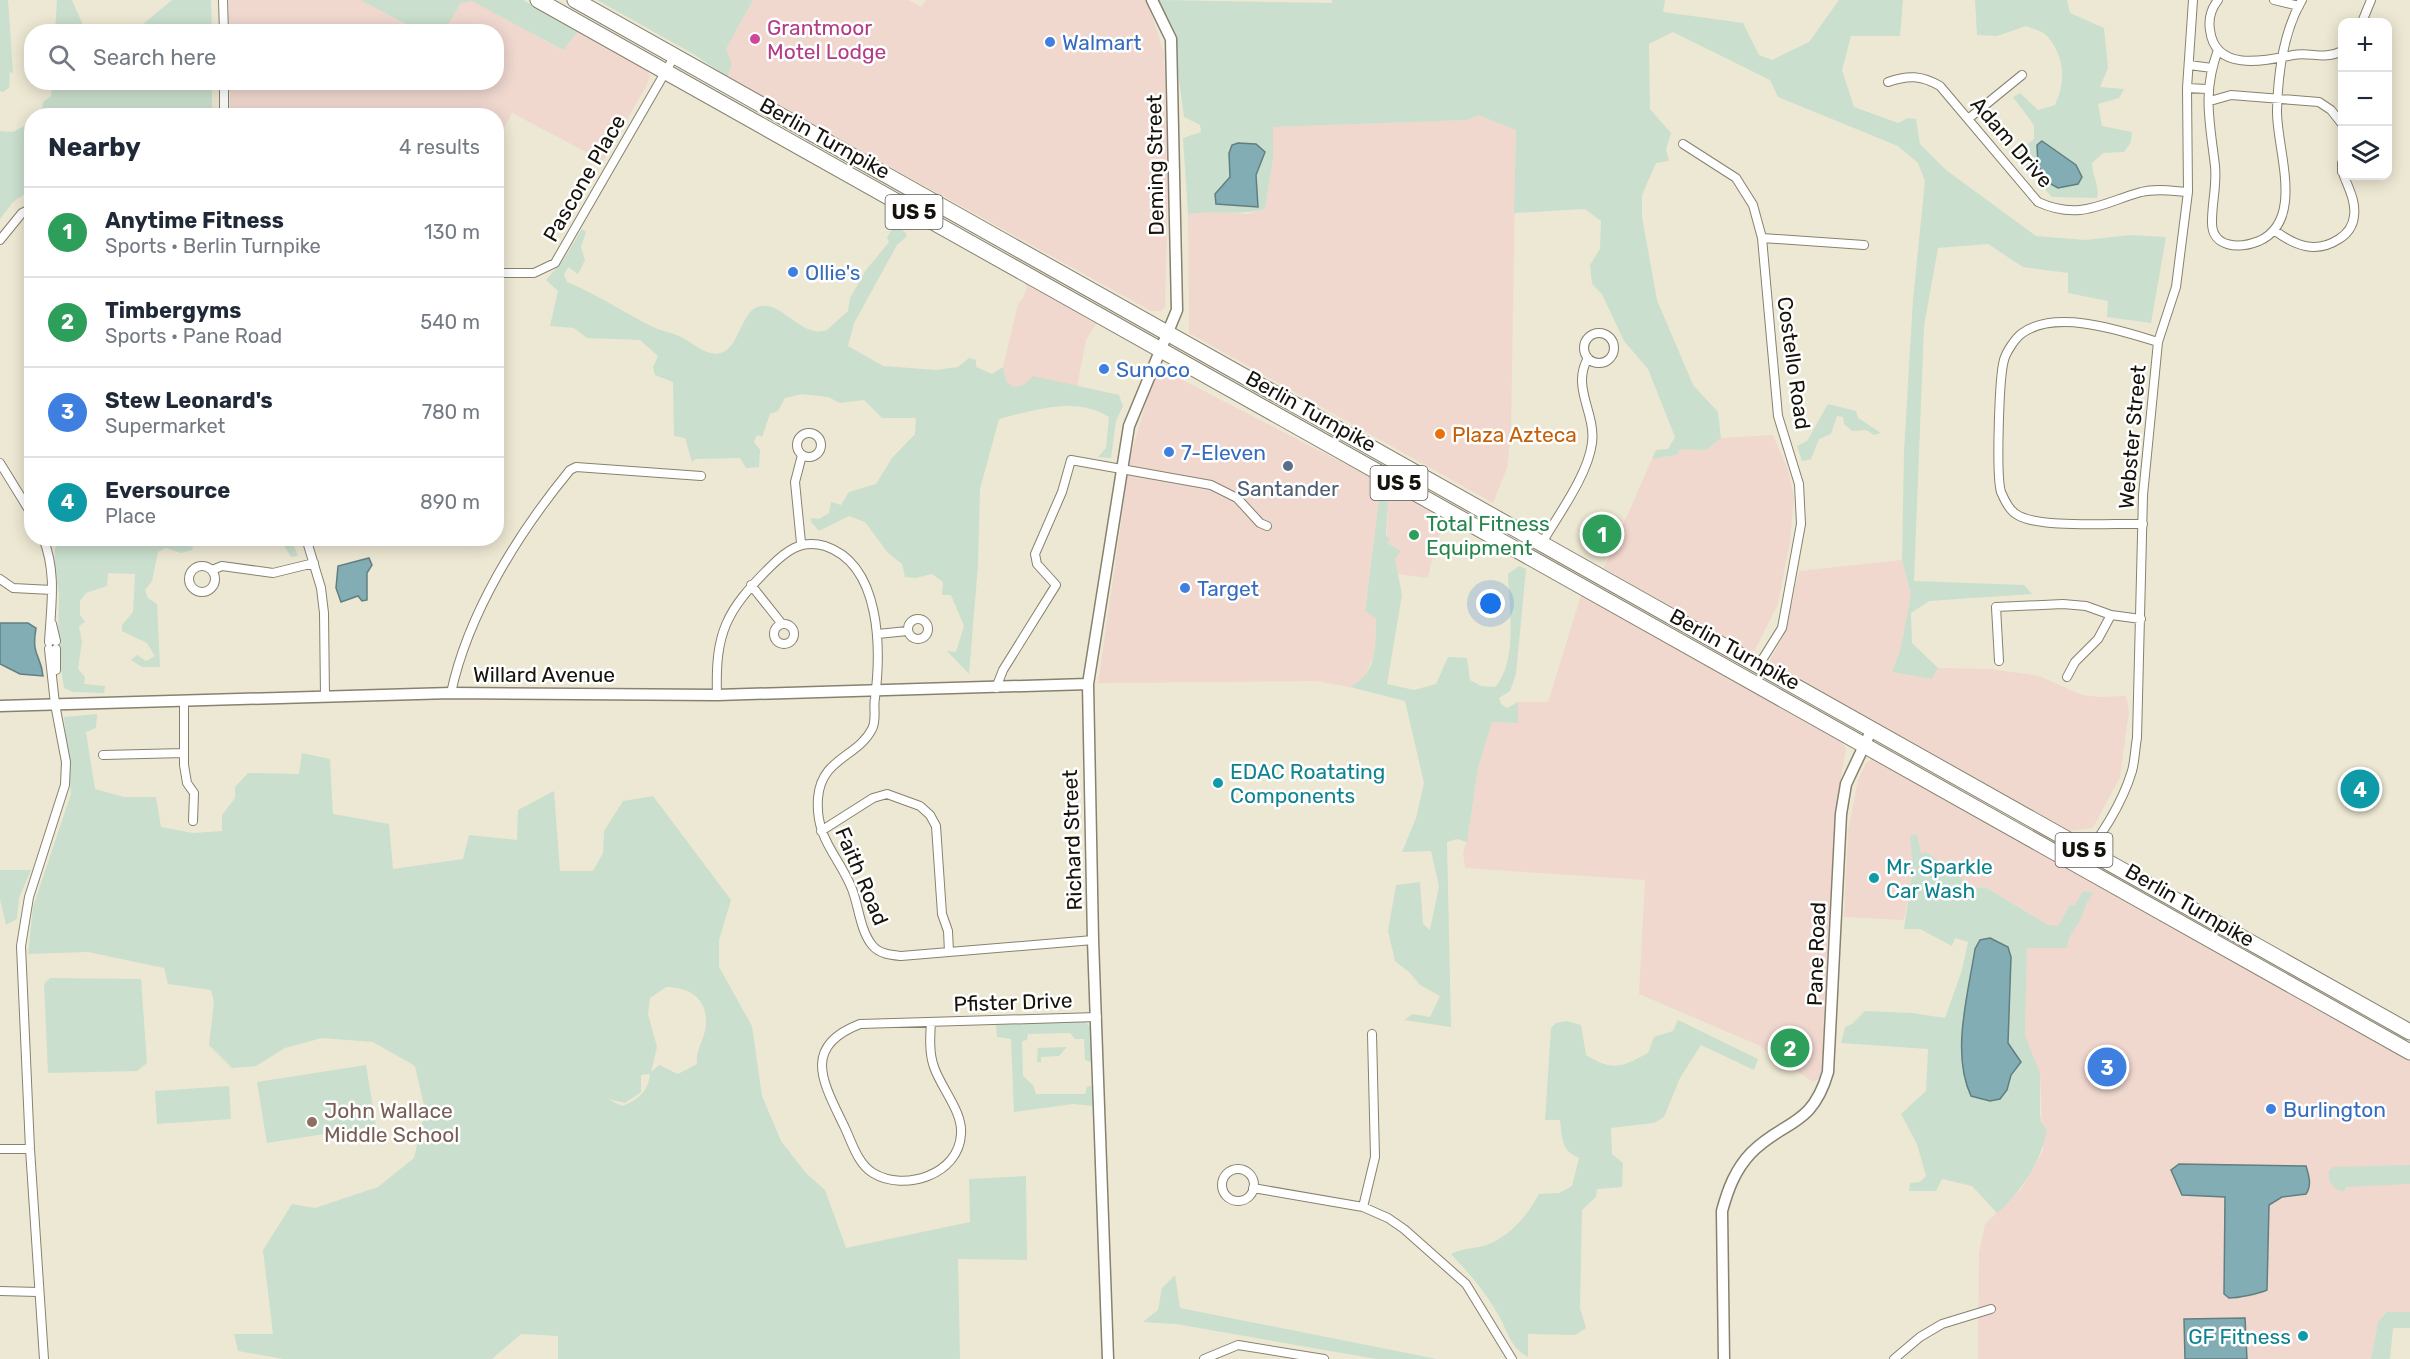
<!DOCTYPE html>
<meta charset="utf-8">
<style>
body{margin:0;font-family:Rubik,sans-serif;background:#f2f2f3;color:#1f2937}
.controls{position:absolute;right:18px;top:18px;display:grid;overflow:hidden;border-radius:12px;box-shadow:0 3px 15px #0003}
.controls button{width:54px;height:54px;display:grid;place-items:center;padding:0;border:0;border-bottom:2px solid #e0e1e3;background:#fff;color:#1f2937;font:30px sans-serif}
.you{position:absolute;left:1491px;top:604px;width:21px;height:21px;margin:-15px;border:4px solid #fff;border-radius:50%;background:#1a73e8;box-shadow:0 0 0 9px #1a73e833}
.badge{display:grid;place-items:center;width:39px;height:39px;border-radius:50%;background:#8f4922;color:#fff;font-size:20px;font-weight:700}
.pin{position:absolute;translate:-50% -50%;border:3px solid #fff;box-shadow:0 2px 6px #0006}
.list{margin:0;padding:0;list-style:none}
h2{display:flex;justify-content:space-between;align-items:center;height:78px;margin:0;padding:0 24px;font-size:26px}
h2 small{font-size:20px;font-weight:400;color:#747a83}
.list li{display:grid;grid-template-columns:39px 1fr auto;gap:18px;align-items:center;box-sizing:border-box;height:90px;padding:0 24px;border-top:2px solid #e0e1e3}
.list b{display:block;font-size:22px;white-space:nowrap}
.list p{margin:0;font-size:20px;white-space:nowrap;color:#747a83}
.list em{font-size:20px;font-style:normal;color:#747a83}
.icon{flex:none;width:33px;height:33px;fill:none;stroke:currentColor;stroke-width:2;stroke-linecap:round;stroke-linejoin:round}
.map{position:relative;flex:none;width:2410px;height:1359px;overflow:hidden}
.search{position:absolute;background:#fff;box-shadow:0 3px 15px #0003;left:24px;top:24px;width:480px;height:66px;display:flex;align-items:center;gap:15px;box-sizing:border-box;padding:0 21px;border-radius:24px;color:#747a83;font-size:22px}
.panel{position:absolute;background:#fff;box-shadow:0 3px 15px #0003;left:24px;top:108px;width:480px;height:438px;border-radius:24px}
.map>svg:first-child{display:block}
.commercial{fill:#f0d8cf}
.green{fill:#cadfcd;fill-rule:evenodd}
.water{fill:#82adb4;stroke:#617f81;stroke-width:1.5}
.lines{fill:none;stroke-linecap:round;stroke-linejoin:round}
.street-casing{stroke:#87826f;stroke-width:10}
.secondary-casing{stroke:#87826f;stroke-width:13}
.highway-casing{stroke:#87826f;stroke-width:17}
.street{stroke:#fff;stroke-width:8}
.secondary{stroke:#fff;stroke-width:10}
.highway{stroke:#fff;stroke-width:15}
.hotel-dot{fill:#d1479c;stroke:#fff;stroke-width:2}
.shop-dot{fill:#3f7fe0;stroke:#fff;stroke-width:2}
.food-dot{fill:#e8710a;stroke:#fff;stroke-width:2}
.service-dot{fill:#5c6f8a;stroke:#fff;stroke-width:2}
.leisure-dot{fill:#2e9e5b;stroke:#fff;stroke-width:2}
.culture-dot{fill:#0f9aa8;stroke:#fff;stroke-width:2}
.education-dot{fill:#8d6e63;stroke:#fff;stroke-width:2}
.labels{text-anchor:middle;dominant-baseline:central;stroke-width:5;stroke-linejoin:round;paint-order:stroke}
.shield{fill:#fff;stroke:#5b5a54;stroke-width:1.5}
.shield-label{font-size:20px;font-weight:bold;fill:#15130b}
.hotel-label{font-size:21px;fill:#b23c85;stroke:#fff;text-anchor:start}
.shop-label{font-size:21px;fill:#366cbe;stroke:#fff;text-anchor:start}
.street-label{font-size:21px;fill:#15130b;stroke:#fff}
.food-label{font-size:21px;fill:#c56008;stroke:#fff;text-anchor:start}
.service-label{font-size:21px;fill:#4e5e75;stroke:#fff}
.leisure-label{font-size:21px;fill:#27864d;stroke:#fff;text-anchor:start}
.culture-label{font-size:21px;fill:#0d838f;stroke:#fff;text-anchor:start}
.education-label{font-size:21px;fill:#785e54;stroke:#fff;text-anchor:start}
</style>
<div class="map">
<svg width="2410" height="1359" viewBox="0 0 2410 1359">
<rect width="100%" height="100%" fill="#ede8d3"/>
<path class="commercial" d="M229,0H360L420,31H229Z
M472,0L562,50L578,31L646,67L650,76L647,85L603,161L512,113L497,141L496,116L230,115V83L496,82V32L444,31L461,3Z
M753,0H908L921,7L926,0H1147L1164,53L1168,194L1165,307L1161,311H1151L727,77L732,64L726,49Z
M1478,115L1516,130L1511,433L1507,468L1493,503L1189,333L1188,214L1208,211L1247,214L1265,209L1273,159V127L1468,120Z
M1025,282L1096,324L1086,340L1078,382L1077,400L1013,389L1006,381L1003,367L1018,304L1023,298L1027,287Z
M1165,371L1452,519L1436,540L1428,578L1398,574L1395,559L1387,543L1388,501L1379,499L1365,609L1376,618L1375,642L1373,657L1363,680L1350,687L1316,681L1098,683L1131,454L1152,383Z
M1773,435L1788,470L1794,497L1790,541L1778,604L1755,650L1747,651L1604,568L1652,459L1675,455L1681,449L1706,450L1721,438Z
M1902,560L1911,594L1901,647L1892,672L1932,679L1938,668L1992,669L2039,676L2082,695L2101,697L2126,696L2129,711L2120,777L2093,828L2070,831L1769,662L1786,630L1799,571Z
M1582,592L1686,654L1707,660L1841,741L1846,749L1838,794L1825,1055L1820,1078L1813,1082L1758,1045L1639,994L1645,880L1465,868L1463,853L1468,836L1478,768L1492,722L1518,723V702H1548Z
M1878,754L2410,1055V1312H2385L2378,1322L2371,1359H2247L2245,1318L2184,1319L2185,1359H1978L1979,1253L1985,1224L2022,1188L2043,1150L2040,1074L2025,1035L2027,947L2048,925L1987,888L1973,887L1938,863L1913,867L1904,920L1844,917L1848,831L1858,780L1866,763Z"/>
<path class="green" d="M0,0H8L13,73L10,72L9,88L3,92L0,91Z
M57,0H72L83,25L97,31H55Z
M172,0H211L212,31H125L137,29Z
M360,0H523L578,31L563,50L472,1L461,3L444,31H420Z
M597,0H753L726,49L732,64L727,77L695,55Z
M1158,0L1332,3V0H1665L1663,12L1743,23L1759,55L1772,60L1809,42L1839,0H1903L1900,36H1851L1842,70L1854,107L1898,123L1908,118L1916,119L1920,144L1946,170L2036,236L2085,240L2130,235L2166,237L2151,323L2107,317L2108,301L2068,293V273L2023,267L1988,244L1938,248L1924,326L1914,581L2024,585L2032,594L1929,601L1911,613L1912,643L1938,668L1932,679L1892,672L1901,647L1911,594L1902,560L1904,451L1913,300L1925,181L1918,163L1898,146L1778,97L1770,80L1673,32L1649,44L1650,109L1671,133L1666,149L1669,161L1656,163L1642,195V217L1657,300L1693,385L1718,412L1721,438L1706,450L1681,449L1676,455L1652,459L1656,450L1668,449L1675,437L1648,369L1624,341L1602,294L1592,284L1590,265L1600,249L1601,221L1585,209L1514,213L1516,130L1478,115L1468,120L1273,127V159L1265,209C1240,216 1214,210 1188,214L1183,138L1201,132L1200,125L1184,117L1173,34Z
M1975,0H2067L2070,13L2104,28L2108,68L2100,87L2124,89L2119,98L2098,104L2102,126L2132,132L2131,142L2124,152L2103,153L2092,163C2092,175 2100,186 2097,198L2052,197L2015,154L2034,139V125L2013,97L2020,93L2038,110L2055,105C2066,82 2065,58 2048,37C2043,31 2033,29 2026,26L1997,36L1977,35Z
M52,83H212V111L41,115L43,102L51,96Z
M24,126L31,127V190L13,202L0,219V131L13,132Z
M894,227L904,231L907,236L897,245L854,323L848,346L883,366L936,370L958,367L969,358L976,360V367L992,374L1003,367L1006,381L1013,387L1024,385L1033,376L1119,395L1123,406L1116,421L1111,458L1098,457L1106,448L1109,417C1076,396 1035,410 999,419L980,489L978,565L969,674L947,651L956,652L964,626L951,595H942L943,582L932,574L915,578L905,577L902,564L888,553L865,522L849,516L819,531L811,522V518L819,519L829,513L831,502L841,505L849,492L876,484L892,458L915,434L916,418H882L864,400L840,403L828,397L802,394L785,398L778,411L770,414L762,437L757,435L754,442L760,450L759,467L746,468L740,458L695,459L692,462L685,438L674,436L673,382L655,375L653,367L658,356L640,340L587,338L574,328L550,326L558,291L546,280L562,262L582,229L586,232L581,247L585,260L578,274L568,267L564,275L567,282C597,294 624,313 653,327C661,331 670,332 679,336C692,341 705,357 720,353C741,348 740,309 761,306C783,302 802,339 827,330L848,311L850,298L866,270L889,242L887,237Z
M1828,404L1856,411L1858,418L1881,433L1874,435L1866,430L1852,431L1844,424L1843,417L1837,416L1831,434L1819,439L1811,459L1802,461L1797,446L1807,441Z
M1379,499L1388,501L1386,536L1390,538L1387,543L1401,551L1395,559L1402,595L1387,684L1414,690L1436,684L1448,657L1467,658L1470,680L1481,686L1495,687C1518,662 1509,608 1508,574L1519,566L1526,569L1516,674L1510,691L1499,698L1501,704L1507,708L1518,702V723L1492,722L1478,768L1467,842L1457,839L1447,842L1451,1027L1404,1020L1413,1014L1430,1017L1440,996L1420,985L1410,973L1395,961L1388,931L1396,885L1420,882L1423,924L1430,930L1439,886L1431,851L1402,852L1416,818L1424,783L1405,701L1350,687C1378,673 1375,646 1376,618L1365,611Z
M60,539H195L192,550L181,553L166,548L158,552L152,581L145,590L148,598L157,604L160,667H142L131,660L137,655L146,661L155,656L147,643L122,631V625L133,612L135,574L108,573L107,586L86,593L80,601V615L85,622L79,626L82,642L78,669L85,677L84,684L105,686L104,693L73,692L64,688L58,649L59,594L55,571V548Z
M273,539H291L298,556L291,557L281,541Z
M97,714L96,728L86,732L95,789L124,797H156L161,827L193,833L222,831V815L235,798V787L248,773L299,774L302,753L330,759L333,814L389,824L393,869L463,859L469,835L517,840L518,810L554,791L560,871H593L603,853L604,831L623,801L653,796L731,900L719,940V967L752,1026L762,1096L781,1141L806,1173L825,1190L846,1248L970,1222L969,1179L1026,1176L1027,1260L958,1259L960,1359H558V1336L521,1334L492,1359H283L238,1351L234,1334H273L263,1250L292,1204L315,1208L378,1187L414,1158L425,1110L415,1066L373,1042L322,1038L285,1048L256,1066L232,1068L209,1045L214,1002L211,990L168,984L164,968L88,952L28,954L33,907L71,794L64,717ZM666,987C688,987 707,997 706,1023C706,1038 695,1049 697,1064L678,1074L659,1065L651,1072L657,1047L648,1014L650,998ZM650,1074C648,1092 638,1100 622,1106L608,1099L625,1103L641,1092V1075Z
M1917,834L1921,854L1926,852L1973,887L1987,888L2048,925L2058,926L2070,905H2075L2083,891L2094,893C2085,902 2086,907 2081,918C2076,930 2068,934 2067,948H2027L2025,1035L2040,1073V1113L2041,1122L2047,1130C2040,1163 2023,1190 1997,1213L1972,1186L1942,1179L1936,1191H1909L1910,1183L1920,1182L1926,1176L1917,1144L1901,1114L1926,1091L1928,1049L1841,1043L1845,1027L1852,1024L1865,1011L1912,1013L1945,1018L1962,970L1968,942L1955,938L1952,946L1920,929H1904L1913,867L1910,836Z
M0,870H31L19,898L17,919L6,925L0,899Z
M50,978L141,979L147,1063L137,1071L48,1073L44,984Z
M1678,1020L1758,1059L1754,1070L1701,1045L1680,1078L1664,1117L1654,1123L1611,1128L1612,1154L1623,1163L1622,1187L1597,1189L1596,1197L1582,1210L1580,1308L1586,1328L1575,1335L1528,1334V1357C1508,1346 1508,1329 1496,1311C1484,1290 1468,1272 1451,1254C1463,1248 1471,1249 1483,1246C1507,1240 1528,1215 1539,1194L1559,1193L1572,1186L1579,1158C1561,1151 1562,1137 1560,1120H1545L1551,1028L1556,1023L1566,1021L1581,1025L1586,1055C1614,1072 1621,1067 1648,1053L1654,1037L1673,1031Z
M1085,1021L1091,1028V1062L1085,1060L1084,1039H1075L1070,1033L1028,1034L1027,1040L1022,1041L1023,1076L1033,1085L1036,1094H1085L1087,1087L1091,1086L1094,1106L1073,1104L1014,1112L1011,1039L997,1037L996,1024Z
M1067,1047L1059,1056L1041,1057V1062H1037L1038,1048Z
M366,1065L376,1126L267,1143L257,1082Z
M229,1086L231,1119L157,1124L155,1091Z
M2410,1165V1184L2346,1187L2345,1191H2340C2331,1187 2328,1180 2329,1170L2333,1167Z
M1175,1275L1180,1308L1437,1359H1376L1176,1324L1143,1322L1158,1310L1162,1288Z
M2386,1312H2410V1328H2393L2390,1359H2371L2378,1322Z"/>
<path class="water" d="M2042,141L2076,165L2082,177L2078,184L2058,188L2047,182L2038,165L2037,145Z
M1238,143L1256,144L1265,152L1256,175L1258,207L1216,204L1215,194L1230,177L1229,153L1232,145Z
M369,558L372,565L367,573V600L362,601L358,596L341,602L336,588L338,566Z
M0,623H28L36,628C31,657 41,654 43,676L20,674L0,664Z
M1990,938L2008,947L2011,957L2008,1043L2021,1062L2011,1075L2007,1090L2000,1099L1990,1101L1971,1096C1951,1053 1968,995 1975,949L1980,940Z
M2179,1164L2306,1166C2309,1176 2312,1185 2306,1194L2282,1197L2269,1205L2267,1290C2258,1294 2238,1298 2229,1298L2224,1294L2225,1197L2182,1195L2171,1170Z
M2245,1318L2247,1359H2185L2184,1319Z"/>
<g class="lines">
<g class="street-casing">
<path id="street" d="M223,0L224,32
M2218,0C2211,9 2208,18 2210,30C2215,72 2264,61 2293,55C2311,52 2325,60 2342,51
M2274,0L2299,6
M2362,22L2371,0
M2218,50C2202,93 2210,122 2215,166C2217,185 2212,202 2212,221C2211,248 2239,249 2259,241C2306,220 2276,148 2277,110C2278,73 2283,32 2302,0
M2189,65L2212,68
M224,82V116
M1888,82C1908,75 1921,75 1940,86L2038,202C2080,221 2102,203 2141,192C2157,188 2173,191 2188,192
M2187,88L2207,89
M2210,101L2231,95L2319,102L2331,110L2342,124
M1968,119L2022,75
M1683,144L1736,178L1753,205L1762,238L1778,416L1799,484L1801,524L1782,628L1757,668
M2342,163V172
M2274,230C2295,246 2316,254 2339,239C2347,234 2353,226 2354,216C2356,202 2349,189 2344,176
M1762,238L1864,245
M0,240L22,213L32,208
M496,273H534L555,263L674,57
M1584 348a15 15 0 1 1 30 0a15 15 0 1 1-30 0Z
M797 445a12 12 0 1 1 24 0a12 12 0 1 1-24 0Z
M0,463L32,515
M2143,524C2115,523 2036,529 2016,514C2009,510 2004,499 2001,492C1996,476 1999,377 2004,360C2006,352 2015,339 2021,334C2055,308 2122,331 2158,342
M43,538C57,572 51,606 49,642
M306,538L321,588L324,613L325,696
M801,543L795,482L802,455
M1542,543C1558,515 1588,475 1592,443C1596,413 1571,387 1588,358
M189 579a13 13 0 1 1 26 0a13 13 0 1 1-26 0Z
M212,570L222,566L273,573L314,563
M0,579L13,588L52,590
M751,585L782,624
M908 629a10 10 0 1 1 20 0a10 10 0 1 1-20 0Z
M774 634a10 10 0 1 1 20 0a10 10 0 1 1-20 0Z
M52,624L56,641
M878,634L907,631
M1999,661L1996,607L2063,604L2086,606L2111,615L2141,619
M56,670V649
M2067,677L2075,662L2098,639L2111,615
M996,688L1003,670L1056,585L1037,564L1035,554L1062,492L1071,460L1211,485L1237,498L1260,523L1267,526
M451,693C468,613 519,532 570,470L576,467L701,476
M717,695C715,632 726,611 770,567C786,551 801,539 825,546C882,565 881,651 875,698C873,708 877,720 872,729C858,757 821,758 818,798C815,839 839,856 852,889C859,907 860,930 872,945C879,954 891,955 901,956L1093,940
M184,701V765L187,783L194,793L193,821
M103,755L184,753
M821,831L873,798L887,794L920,806L930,815L936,826L942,914L948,931L949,952
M2077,865C2100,839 2122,804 2132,771C2135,760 2135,748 2137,738L2143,495L2158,342L2176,287L2188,192L2187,88L2193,0
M931,1022C930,1037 929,1053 934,1067C941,1088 963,1112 961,1134C959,1175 904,1192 873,1173C858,1164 852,1143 845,1128C824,1084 800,1047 860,1024L1097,1017
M0,1149H30
M1222 1185a16 16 0 1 1 32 0a16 16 0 1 1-32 0Z
M1253,1188L1363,1207L1388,1218L1404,1229L1466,1284L1512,1359
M1363,1207L1375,1157L1372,1034
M0,1291L38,1292
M44,1359L30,1149L21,946L29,897L65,785L66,762L55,704L49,649
M1204,1359L1238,1345L1324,1359
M1894,1359L1920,1337L1942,1324L1991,1309"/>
</g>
<g class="secondary-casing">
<path id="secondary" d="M0,706L451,693L717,695L1088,684
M1108,1359L1093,940L1088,684L1129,426L1177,310L1171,39L1152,0
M1724,1359L1722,1211C1728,1189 1735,1170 1751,1153C1783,1120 1812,1128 1828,1072L1841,814L1846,784L1872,729"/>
</g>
<g class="highway-casing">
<path id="highway" d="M538,0L2410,1052
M575,0L2410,1032"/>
</g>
<use href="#street" class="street"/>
<use href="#secondary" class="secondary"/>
<use href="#highway" class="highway"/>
</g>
<circle class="hotel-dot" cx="755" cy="39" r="6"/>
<g class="shop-dot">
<circle cx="1050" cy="42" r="6"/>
<circle cx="793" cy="272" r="6"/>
<circle cx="1104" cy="369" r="6"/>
<circle cx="1169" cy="452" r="6"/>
<circle cx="1185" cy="588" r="6"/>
<circle cx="2271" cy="1109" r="6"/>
</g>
<circle class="food-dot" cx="1440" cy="434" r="6"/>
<circle class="service-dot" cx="1288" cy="466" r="6"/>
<circle class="leisure-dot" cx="1414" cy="535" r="6"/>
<g class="culture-dot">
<circle cx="1218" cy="783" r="6"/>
<circle cx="1874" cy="878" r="6"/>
<circle cx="2303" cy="1336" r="6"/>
</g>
<circle class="education-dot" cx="312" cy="1122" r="6"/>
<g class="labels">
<g class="shield">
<rect x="885.5" y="195" width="57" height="34" rx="4.5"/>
<rect x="1370.5" y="466" width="57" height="34" rx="4.5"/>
<rect x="2055.5" y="833" width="57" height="34" rx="4.5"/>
</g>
<g class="shield-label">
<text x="914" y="212">US 5</text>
<text x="1399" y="483">US 5</text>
<text x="2084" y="850">US 5</text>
</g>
<g class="hotel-label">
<text x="767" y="27">Grantmoor<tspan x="767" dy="24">Motel Lodge</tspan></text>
</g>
<g class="shop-label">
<text x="1062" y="42">Walmart</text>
<text x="805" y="272">Ollie's</text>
<text x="1116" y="369">Sunoco</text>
<text x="1181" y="452">7-Eleven</text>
<text x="1197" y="588">Target</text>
<text x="2283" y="1109">Burlington</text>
</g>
<g class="street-label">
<text transform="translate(825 138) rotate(29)">Berlin Turnpike</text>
<text transform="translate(2012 142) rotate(49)">Adam Drive</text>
<text transform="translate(1155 165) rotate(-91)">Deming Street</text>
<text transform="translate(584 178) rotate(-60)">Pascone Place</text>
<text transform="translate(1794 363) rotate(82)">Costello Road</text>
<text transform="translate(1311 411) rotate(29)">Berlin Turnpike</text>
<text transform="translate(2132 437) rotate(-85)">Webster Street</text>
<text transform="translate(1735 649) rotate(29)">Berlin Turnpike</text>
<text x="544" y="674">Willard Avenue</text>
<text transform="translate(1072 840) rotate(-92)">Richard Street</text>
<text transform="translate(862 876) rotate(67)">Faith Road</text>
<text transform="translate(2190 905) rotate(30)">Berlin Turnpike</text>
<text transform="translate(1816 954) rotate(-88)">Pane Road</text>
<text transform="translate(1013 1002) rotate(-2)">Pfister Drive</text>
</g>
<g class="food-label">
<text x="1452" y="434">Plaza Azteca</text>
</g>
<g class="service-label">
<text x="1288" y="488">Santander</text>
</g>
<g class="leisure-label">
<text x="1426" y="523">Total Fitness<tspan x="1426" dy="24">Equipment</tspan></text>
</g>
<g class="culture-label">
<text x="1230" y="771">EDAC Roatating<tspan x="1230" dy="24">Components</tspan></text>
<text x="1886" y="866">Mr. Sparkle<tspan x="1886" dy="24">Car Wash</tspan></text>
<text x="2291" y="1336" text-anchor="end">GF Fitness</text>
</g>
<g class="education-label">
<text x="324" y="1110">John Wallace<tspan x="324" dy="24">Middle School</tspan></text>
</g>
</g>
</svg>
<div class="controls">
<button>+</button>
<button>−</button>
<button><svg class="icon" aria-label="layers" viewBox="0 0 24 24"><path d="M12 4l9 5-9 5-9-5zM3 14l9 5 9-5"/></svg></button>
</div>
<div class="you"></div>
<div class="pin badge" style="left:1602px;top:534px;background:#2e9e5b">1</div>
<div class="pin badge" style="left:1790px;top:1048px;background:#2e9e5b">2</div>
<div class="pin badge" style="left:2107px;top:1067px;background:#3f7fe0">3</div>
<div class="pin badge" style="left:2360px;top:789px;background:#0f9aa8">4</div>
<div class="search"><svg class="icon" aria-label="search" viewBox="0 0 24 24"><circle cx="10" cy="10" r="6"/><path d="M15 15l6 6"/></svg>Search here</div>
<section class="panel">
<h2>Nearby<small>4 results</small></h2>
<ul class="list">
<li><span class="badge" style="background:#2e9e5b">1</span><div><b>Anytime Fitness</b><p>Sports · Berlin Turnpike</p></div><em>130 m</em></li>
<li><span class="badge" style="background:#2e9e5b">2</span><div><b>Timbergyms</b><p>Sports · Pane Road</p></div><em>540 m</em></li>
<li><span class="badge" style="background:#3f7fe0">3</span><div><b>Stew Leonard's</b><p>Supermarket</p></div><em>780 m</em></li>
<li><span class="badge" style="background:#0f9aa8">4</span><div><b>Eversource</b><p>Place</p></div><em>890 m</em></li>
</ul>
</section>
</div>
